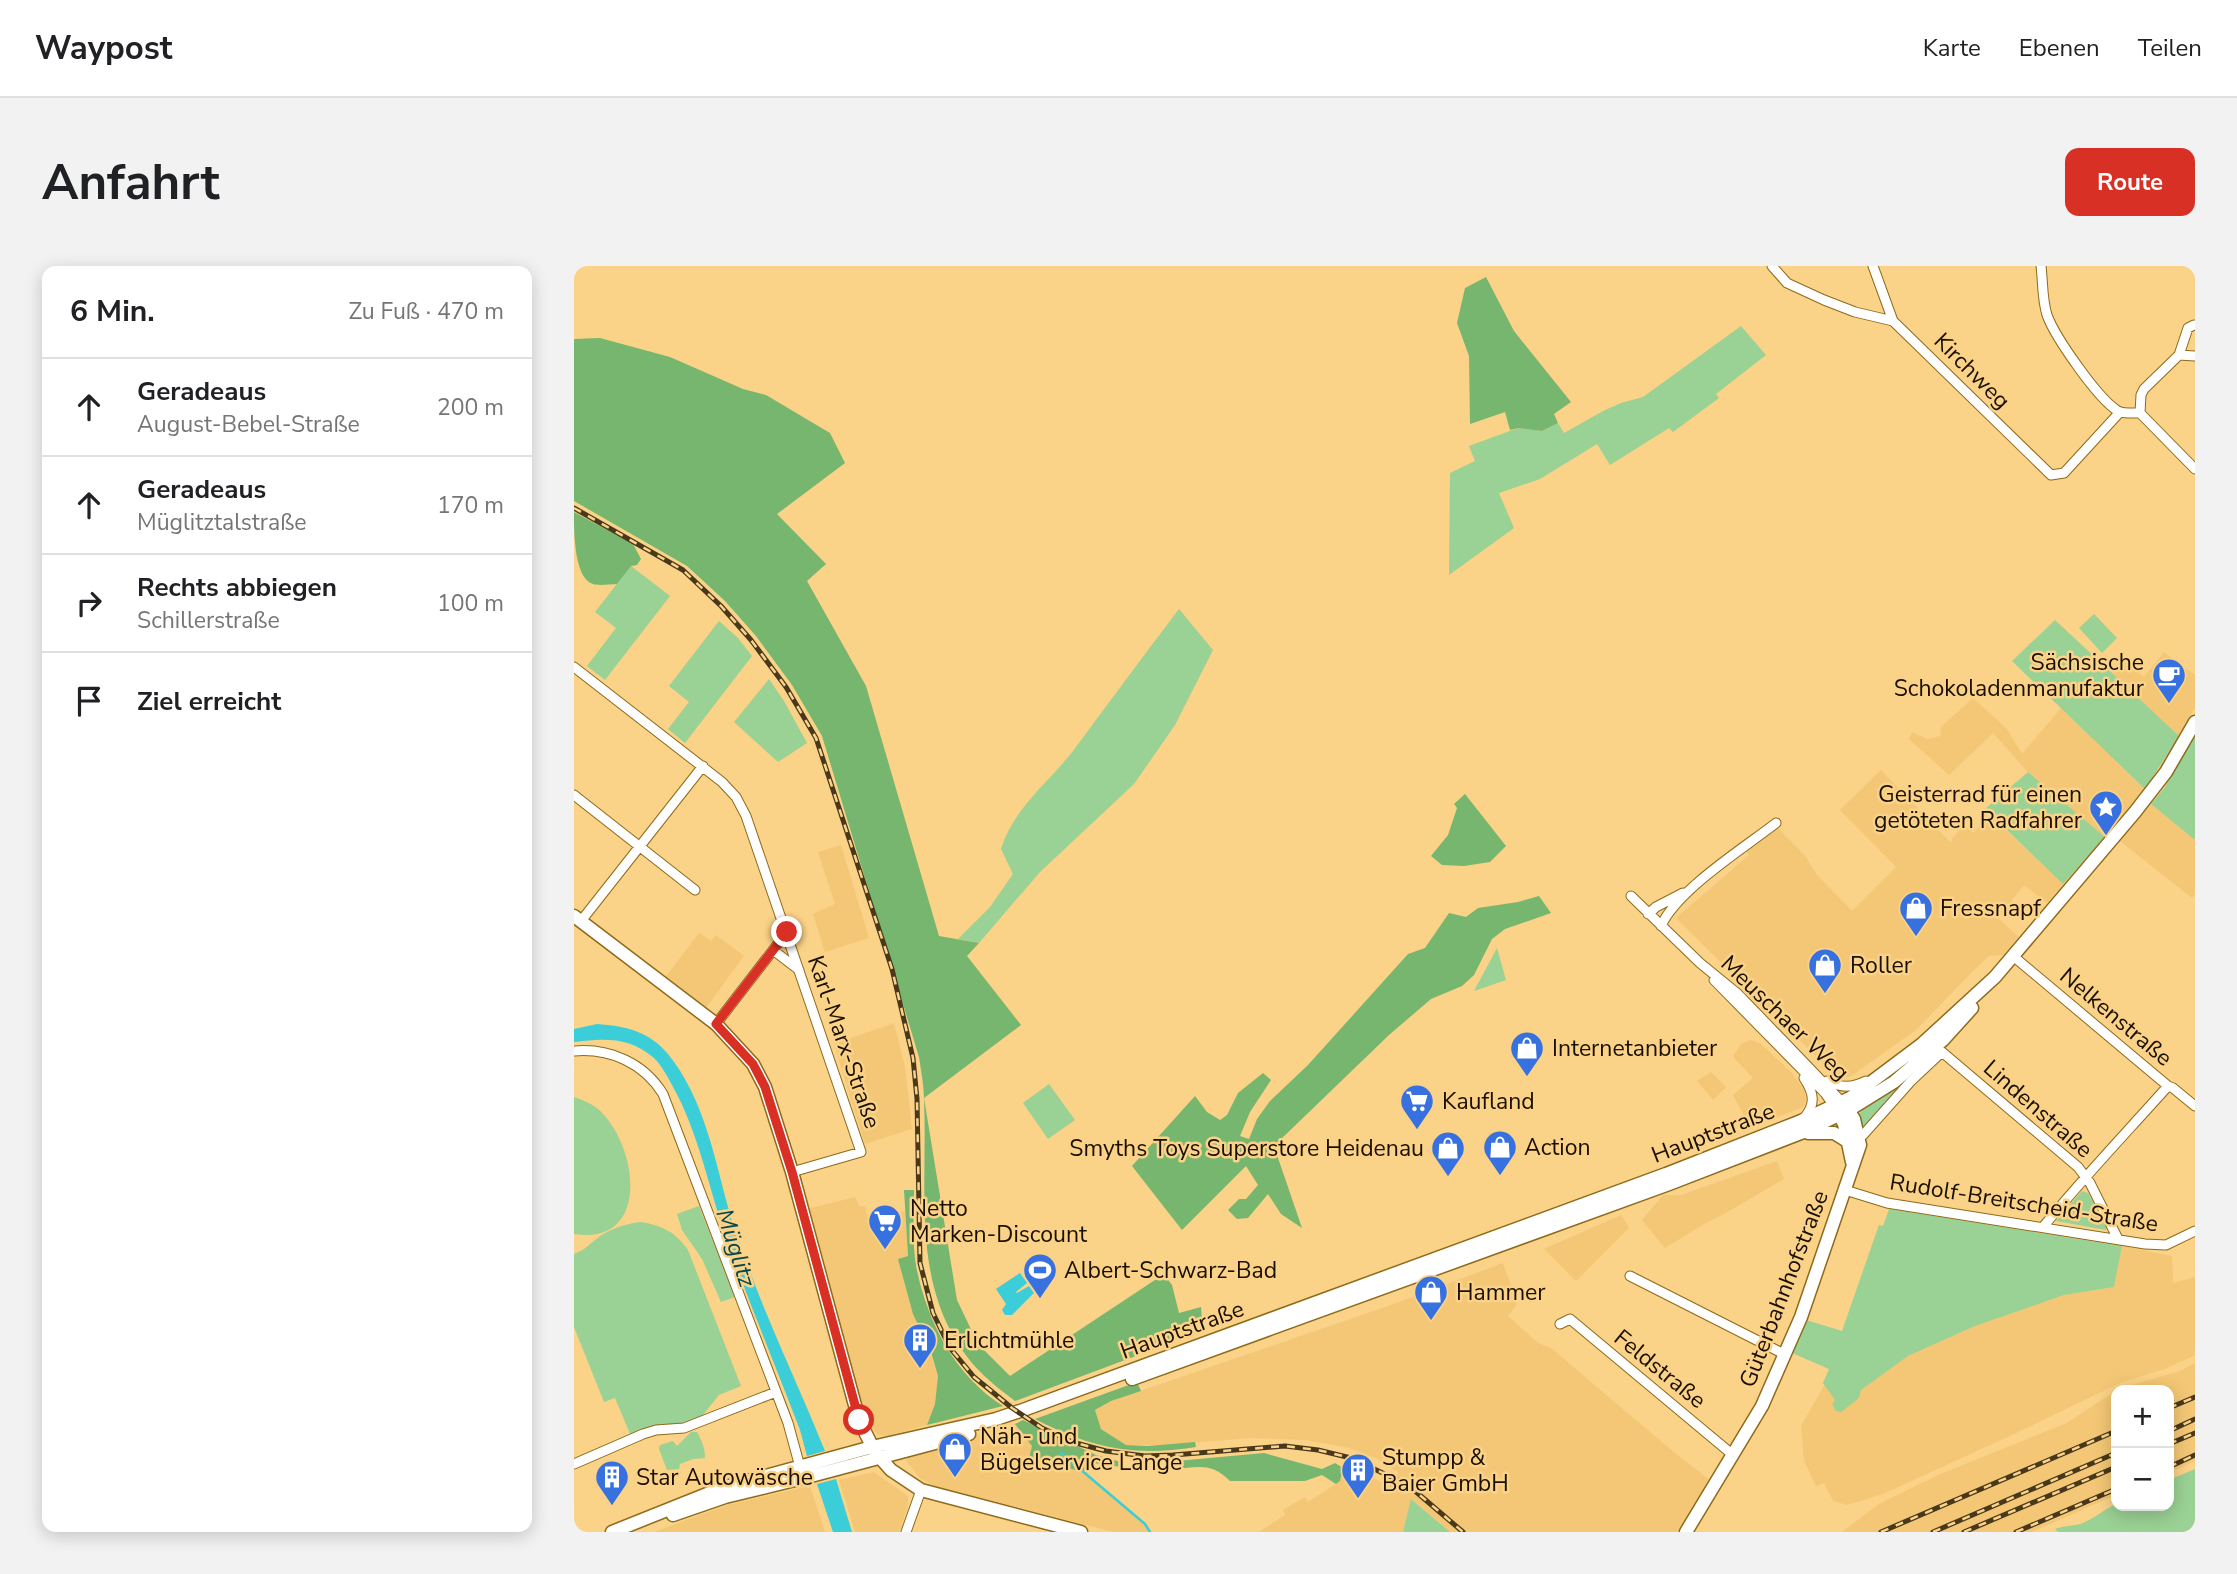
<!DOCTYPE html>
<html lang="de">
<meta charset="utf-8">
<style>
body{margin:0;font-family:"Nunito Sans",sans-serif;background:#f2f2f2;color:#202124}
.controls{position:absolute;right:21px;bottom:21px;display:grid;overflow:hidden;border-radius:14px;box-shadow:0 4px 18px #0003}
.controls button{width:63px;height:63px;display:grid;place-items:center;padding:0;border:0;border-bottom:2px solid #e0e0e0;background:#fff;color:#202124;font:35px sans-serif}
.stop{position:absolute;width:21px;height:21px;margin:-16px;border:5px solid #d93025;border-radius:50%;background:#fff}
.stop.end{background:#d93025;border-color:#fff;box-shadow:0 2px 7px #0008}
.list{margin:0;padding:0;list-style:none}
h2{display:flex;justify-content:space-between;align-items:center;height:91px;margin:0;padding:0 28px;font-size:30px}
h2 small{font-size:23px;font-weight:400;color:#757577}
.list li{display:grid;grid-template-columns:46px 1fr auto;gap:21px;align-items:center;box-sizing:border-box;height:98px;padding:0 28px;border-top:2px solid #e0e0e0}
.list b{display:block;font-size:26px;white-space:nowrap}
.list p{margin:0;font-size:23px;white-space:nowrap;color:#757577}
.list em{font-size:23px;font-style:normal;color:#757577}
.icon{flex:none;width:38px;height:38px;fill:none;stroke:currentColor;stroke-width:2;stroke-linecap:round;stroke-linejoin:round}
.map{position:relative;flex:none;width:1621px;height:1266px;overflow:hidden;border-radius:14px}
header{display:flex;align-items:center;gap:42px;box-sizing:border-box;height:98px;padding:0 35px;background:#fff;border-bottom:2px solid #e0e0e0}
header strong{font-size:33px}
nav{display:flex;gap:38px;margin-inline-start:auto;font-size:24px}
.intro{display:flex;align-items:center;justify-content:space-between;box-sizing:border-box;height:168px;padding:0 42px}
h1{margin:0;font-size:49px}
.button{padding:18px 32px;border-radius:14px;background:#d93025;color:#fff;font-size:24px;font-weight:700}
main{display:flex;gap:42px;padding:0 42px}
aside{flex:1;background:#fff;border-radius:14px;box-shadow:0 4px 18px #0003}
.map>svg:first-child{display:block}
.built{fill:#f3c775}
.green{fill:#9ad194}
.forest{fill:#76b66f}
.water{fill:#3cced8}
.lines{fill:none;stroke-linecap:round;stroke-linejoin:round}
.stream{stroke:#3cced8;stroke-width:2.5}
.street-casing{stroke:#8e6a1b;stroke-width:11}
.secondary-casing{stroke:#8e6a1b;stroke-width:15}
.street{stroke:#fff;stroke-width:9}
.secondary{stroke:#fff;stroke-width:12}
.rail-casing{stroke:#49381c;stroke-width:5}
.rail{stroke:#fad288;stroke-width:2.5;stroke-dasharray:8;stroke-linecap:butt}
.route{stroke:#d93025;stroke-width:9}
.labels{text-anchor:middle;dominant-baseline:central;stroke-width:5;stroke-linejoin:round;paint-order:stroke}
.street-label{font-size:23px;fill:#1b1000;stroke:#fad288}
.poi-label{font-size:23px;fill:#1b1000;stroke:#fad288;text-anchor:start}
.water-label{font-size:24px;font-style:italic;fill:#05474b;stroke:#fad288}
</style>
<header>
<strong>Waypost</strong>
<nav><a>Karte</a><a>Ebenen</a><a>Teilen</a></nav>
</header>
<div class="intro"><h1>Anfahrt</h1><a class="button">Route</a></div>
<main>
<aside>
<h2>6 Min.<small>Zu Fuß · 470 m</small></h2>
<ul class="list">
<li><svg class="icon" aria-label="ahead" viewBox="0 0 24 24"><path d="M12 20V5M6 11l6-6 6 6"/></svg><div><b>Geradeaus</b><p>August-Bebel-Straße</p></div><em>200 m</em></li>
<li><svg class="icon" aria-label="ahead" viewBox="0 0 24 24"><path d="M12 20V5M6 11l6-6 6 6"/></svg><div><b>Geradeaus</b><p>Müglitztalstraße</p></div><em>170 m</em></li>
<li><svg class="icon" aria-label="right" viewBox="0 0 24 24"><path d="M7 20v-9h11M14 6l5 5-5 5"/></svg><div><b>Rechts abbiegen</b><p>Schillerstraße</p></div><em>100 m</em></li>
<li><svg class="icon" aria-label="arrive" viewBox="0 0 24 24"><path d="M6 21V4h12l-3 4 3 4H6"/></svg><div><b>Ziel erreicht</b></div></li>
</ul>
</aside>
<div class="map">
<svg width="1621" height="1266" viewBox="0 0 1621 1266">
<rect width="100%" height="100%" fill="#fad288"/>
<path class="built" d="M1590,386L1621,409V441L1605,470L1535,406L1547,393L1570,411Z
M1399,432L1433,463L1448,488L1487,442L1571,523L1531,571L1454,506L1419,467L1375,509L1335,473L1338,466L1353,473L1366,470L1367,467L1366,462Z
M1307,504L1377,577L1379,571L1391,559L1399,567L1416,549L1489,618L1473,637L1450,619L1424,652L1445,671L1429,689L1415,690L1396,708L1342,764L1276,811H1268L1260,808L1102,652L1175,589L1171,584L1202,560L1231,590L1243,609L1278,645L1322,601L1266,544Z
M1577,538L1621,574V628L1618,632L1546,575Z
M267,579L295,672L251,686L239,648L261,638L244,586Z
M125,667L137,675L142,669L170,690L131,743L90,713Z
M320,757L331,801L338,863L291,878L260,778Z
M1176,774L1186,777L1216,805L1231,824L1232,834L1229,841L1178,861L1169,848L1159,829L1179,812L1160,792V789L1167,778Z
M1137,806L1152,821L1139,834L1123,815Z
M1203,895L1210,913L1150,948L1130,958L1091,982L1068,954L1089,929H1107Z
M281,931L285,940H291L294,953L331,945L334,990L324,993L364,1110L361,1138L353,1159L313,1170L304,1169L296,1160L285,1137L233,943Z
M1047,949L1055,962L1002,1015L970,983Z
M1548,980L1598,990L1599,1017L1621,1011V1089L1591,1103L1548,1116L1438,1169L1309,1228L1273,1239L1259,1235L1250,1217L1242,1220L1230,1194L1227,1160L1251,1118L1261,1134L1258,1138L1285,1133L1287,1124L1334,1090L1401,1060L1490,1029L1540,1021Z
M929,997L943,1038L934,1050L964,1077L977,1082L1102,1188L1137,1215L1103,1266H876L838,1233L829,1266H685L711,1249L709,1244L731,1231L734,1236L762,1218L766,1215L769,1202L795,1210L811,1218L825,1207L802,1192L775,1182L732,1174L677,1172L588,1179H552L527,1163L521,1144L537,1135L820,1038Z
M1621,1097V1195L1595,1207V1124H1542V1229L1458,1266H1268L1305,1238L1364,1209L1493,1157L1544,1123L1606,1105Z
M441,1158L458,1180L455,1192L513,1207L571,1257L576,1266H540L384,1226L369,1225L346,1212L333,1196L332,1189Z
M300,1206L334,1230V1240L325,1266H281L265,1214Z
M236,1220L251,1266H80L153,1239Z"/>
<path class="green" d="M1167,60L1192,89L1142,128L1145,132L1099,166L1095,162L1036,199L1023,178L966,213L925,227L940,262L875,309L876,207L901,195L895,180L944,162L968,165L984,157L990,167L1031,144L1047,137L1069,131Z
M57,300L96,330L31,414L13,400L42,362L21,346Z
M605,343L639,384L601,459L560,518L466,606L405,677L384,673L416,641L439,608L427,583C439,543 474,517 499,485C534,438 569,390 605,343Z
M1520,348L1543,372L1528,387L1505,362Z
M1481,354L1605,470L1571,523L1438,395Z
M145,355L164,372L178,390L111,477L94,463L115,436L95,420Z
M195,413L210,435L233,477L204,496L160,456Z
M1621,467V574L1577,538L1591,521Z
M1454,506L1531,571L1489,618L1411,543Z
M923,682L932,714L900,725Z
M1357,790L1287,864L1284,851L1290,840Z
M475,818L501,854L474,873L449,837Z
M0,831C8,834 17,837 24,843C64,878 78,980 0,968Z
M1508,925L1514,927L1533,960L1532,964L1482,955Z
M125,940L161,1031L147,1036L128,993L108,964L103,948Z
M1315,943L1548,980L1540,1021L1490,1029L1401,1060L1334,1090L1287,1124L1285,1132L1267,1146L1262,1145L1258,1138L1261,1134L1249,1117L1255,1103L1218,1087L1232,1054L1268,1065L1305,959L1309,960Z
M66,956C87,959 102,966 114,984L167,1120L145,1129L129,1149L121,1154L100,1160L80,1159L57,1170L41,1132L30,1136L0,1061V988C13,983 17,976 28,969C40,961 53,958 66,956Z
M117,1166H123C128,1175 131,1182 131,1192L119,1193L106,1198L105,1203L93,1204L85,1183L86,1179L99,1175L103,1180Z
M1621,1203V1266H1484L1481,1263C1491,1259 1501,1261 1511,1256C1522,1251 1531,1243 1542,1238V1240H1595V1214Z
M837,1233L876,1266H829Z"/>
<path class="forest" d="M912,11L940,65L997,136L980,148L984,157L968,165L944,162L936,164L931,146L896,158L895,90L883,57L891,22Z
M26,72L96,91L169,123L192,129L256,167L271,197L203,248L252,298L233,315L292,420L365,670L405,677L393,690L447,759L350,832L383,1034L404,1078L436,1110L590,1008L598,1019L605,1047L627,1041L628,1054L596,1066L602,1075L441,1135C424,1122 407,1109 394,1092C336,1018 354,921 350,834C350,819 347,805 345,791L248,470L218,419L182,370L151,335L113,300L0,235V73Z
M0,246L59,278L67,293L63,299L57,300L43,318C36,318 26,320 19,318C0,312 0,267 0,246Z
M891,528L932,580L916,596L890,600L868,599L857,590L874,569L883,542L880,538Z
M965,630L977,647L931,663L918,673L900,709L888,720L857,733L815,769L705,875L703,889L728,962L707,948L694,928L674,952L663,953L654,944L665,933H672L684,919L672,900L608,964L558,900L621,830L633,846L646,854L653,849L664,827L689,807L697,814L676,846L666,870L675,873L683,853L696,835L734,799L834,688L851,682L875,647L892,651L904,642L944,636Z
M330,924H340C340,948 338,976 342,1000C353,1055 380,1109 429,1140L353,1159L361,1138L364,1110L357,1086L339,1048L324,993L334,990Z
M563,1116L567,1125L537,1135L521,1144L527,1163L552,1179L574,1180L621,1176L622,1181C559,1191 517,1182 461,1153Z
M449,1154L522,1189L547,1196V1201L520,1197L513,1207L455,1192L458,1180L441,1158Z
M690,1187L748,1203L761,1197L769,1202L766,1215L762,1218L748,1209L731,1215H656C638,1196 624,1201 600,1203L592,1196Z"/>
<path class="water" d="M23,758C51,760 75,765 94,788C129,831 140,889 154,941C158,958 165,975 171,992C194,1057 225,1120 251,1185L233,1190L226,1164C202,1101 176,1039 153,975C135,923 125,867 98,819C93,810 88,800 80,792C56,771 30,772 0,776V763Z
M446,1007L453,1017L442,1026L443,1027L455,1020L460,1027L438,1049H431L428,1044L432,1038L422,1023Z
M262,1213L278,1266H259L243,1218Z"/>
<g class="lines">
<path class="stream" d="M487,1187L571,1258L576,1266"/>
<g class="street-casing">
<path id="street" d="M1198,0L1213,17L1250,34L1281,46L1319,55L1477,209L1490,207L1546,146
M1299,0L1319,55
M1467,0C1469,16 1468,33 1473,49C1481,71 1524,133 1544,145C1550,148 1559,147 1566,147L1621,203
M1605,89L1621,90
M1566,147L1567,129L1570,123L1605,89L1614,62L1620,59
M0,401L148,516L162,531L172,550L287,886L218,906
M0,529L121,624
M1057,630L1126,697L1164,728L1268,836
M1074,648L1082,641L1109,627
M7,655L129,500
M1087,660C1103,624 1170,582 1202,557
M199,684L225,704
M1439,690L1594,820L1599,822L1621,840
M1140,714L1251,827L1260,840
M142,758L213,666
M0,785C36,782 70,797 89,828L214,1157L226,1201
M1253,815C1267,822 1278,822 1292,815
M1230,852C1242,838 1240,827 1230,812
M1285,870L1289,869L1337,815L1368,786L1504,901L1516,917L1544,973
M1271,924L1313,937L1571,978L1592,979L1621,965
M1469,961C1509,912 1552,867 1594,820
M1056,1010L1210,1088
M986,1058L996,1053L1159,1189
M0,1198L69,1168L82,1164L110,1162L202,1126
M332,1266L347,1224"/>
</g>
<g class="secondary-casing">
<path id="secondary" d="M0,650L142,758L179,798L191,821L218,906L285,1154L301,1186L317,1204L347,1224L507,1266
M1262,843L1270,858L1278,896
M1234,867H1260L1276,877
M558,1113L1095,918L1227,867L1275,844L1320,816L1369,774L1398,742
M99,1249L151,1231L237,1210L395,1168
M38,1266L148,1222L298,1181L422,1153L449,1144L1092,908L1227,855L1276,832L1348,778L1421,711L1561,546L1592,506L1621,456
M1112,1266L1188,1140L1227,1051L1286,879L1280,853L1271,839"/>
</g>
<use href="#street" class="street"/>
<use href="#secondary" class="secondary"/>
<g class="rail-casing">
<path id="rail" d="M0,242L109,304L147,340L177,374L212,421L242,472L318,703L339,792L343,833L346,997L359,1047L376,1082L400,1111L438,1142L468,1162L498,1176L532,1185L571,1190L599,1189L711,1180L744,1184L777,1192L834,1219L889,1266
M1595,1142L1621,1131
M1595,1165L1621,1153
M1595,1178L1621,1167
M1595,1201L1621,1189
M1307,1266L1542,1165
M1359,1266L1542,1187
M1390,1266L1542,1201
M1442,1266L1542,1223"/>
</g>
<use href="#rail" class="rail"/>
</g>
<g class="lines">
<path class="route" d="M213,666L142,758L179,798L191,821L218,906L285,1154"/>
</g>
<defs>
<g id="cafe-pin" transform="scale(1.75)"><path d="M0 17L-7.5 6A9.5 9.5 0 1 1 7.5 6Z" fill="#3770df" stroke="#fad288"/><path d="M-5.5-4.5H6V0H3Q3 3.5 0 3.5H-2.5Q-5.5 3.5-5.5 0ZM3-3.2v2h1.7v-2ZM-6 4.5H4V6H-6Z" fill="#fff"/></g>
<g id="sight-pin" transform="scale(1.75)"><path d="M0 17L-7.5 6A9.5 9.5 0 1 1 7.5 6Z" fill="#3770df" stroke="#fad288"/><path d="M0-6L1.8-2.2L6-1.7L2.9 1.2L3.7 5.4L0 3.3L-3.7 5.4L-2.9 1.2L-6-1.7L-1.8-2.2Z" fill="#fff"/></g>
<g id="shop-pin" transform="scale(1.75)"><path d="M0 17L-7.5 6A9.5 9.5 0 1 1 7.5 6Z" fill="#3770df" stroke="#fad288"/><path d="M-5-2.5h2.3a2.7 3.5 0 0 1 5.4 0H5L5.5 6h-11ZM-1.5-2.5h3a1.5 2.3 0 0 0-3 0Z" fill="#fff"/></g>
<g id="supermarket-pin" transform="scale(1.75)"><path d="M0 17L-7.5 6A9.5 9.5 0 1 1 7.5 6Z" fill="#3770df" stroke="#fad288"/><path d="M-6-5.5h2.5l.6 2H6L4.5 2H-2.5L-4.4-4H-6ZM-1.5 3.2a1.3 1.3 0 1 0 .1 0ZM3 3.2a1.3 1.3 0 1 0 .1 0Z" fill="#fff"/></g>
<g id="stadium-pin" transform="scale(1.75)"><path d="M0 17L-7.5 6A9.5 9.5 0 1 1 7.5 6Z" fill="#3770df" stroke="#fad288"/><path d="M0-5a6.5 5 0 1 0 0 10a6.5 5 0 1 0 0-10ZM-3.5-1.8h7v3.6h-7Z" fill="#fff"/></g>
<g id="building-pin" transform="scale(1.75)"><path d="M0 17L-7.5 6A9.5 9.5 0 1 1 7.5 6Z" fill="#3770df" stroke="#fad288"/><path d="M-4-6H4V6H1V3H-1V6H-4ZM-2.5-4.3h1.7v1.8h-1.7ZM.8-4.3h1.7v1.8H.8ZM-2.5-1h1.7V.8h-1.7ZM.8-1h1.7V.8H.8Z" fill="#fff"/></g>
</defs>
<g fill-rule="evenodd">
<use href="#cafe-pin" x="1595" y="409"/>
<use href="#sight-pin" x="1532" y="541"/>
<use href="#shop-pin" x="1342" y="642"/>
<use href="#shop-pin" x="1251" y="699"/>
<use href="#shop-pin" x="953" y="782"/>
<use href="#supermarket-pin" x="843" y="835"/>
<use href="#shop-pin" x="926" y="881"/>
<use href="#shop-pin" x="874" y="882"/>
<use href="#supermarket-pin" x="311" y="955"/>
<use href="#stadium-pin" x="466" y="1004"/>
<use href="#shop-pin" x="857" y="1026"/>
<use href="#building-pin" x="346" y="1074"/>
<use href="#shop-pin" x="381" y="1183"/>
<use href="#building-pin" x="784" y="1204"/>
<use href="#building-pin" x="38" y="1211"/>
</g>
<g class="labels">
<g class="street-label">
<text transform="translate(1398 105) rotate(45)">Kirchweg</text>
<text transform="translate(1542 751) rotate(40)">Nelkenstraße</text>
<text transform="translate(1211 752) rotate(44)">Meuschaer Weg</text>
<text transform="translate(270 776) rotate(71)">Karl-Marx-Straße</text>
<text transform="translate(1464 843) rotate(41)">Lindenstraße</text>
<text transform="translate(1139 867) rotate(-21)">Hauptstraße</text>
<text transform="translate(1450 937) rotate(9)">Rudolf-Breitscheid-Straße</text>
<text transform="translate(1210 1023) rotate(-69)">Güterbahnhofstraße</text>
<text transform="translate(608 1064) rotate(-20)">Hauptstraße</text>
<text transform="translate(1086 1103) rotate(39)">Feldstraße</text>
</g>
<g class="poi-label">
<text x="1570" y="396" text-anchor="end">Sächsische<tspan x="1570" dy="26">Schokoladenmanufaktur</tspan></text>
<text x="1508" y="528" text-anchor="end">Geisterrad für einen<tspan x="1508" dy="26">getöteten Radfahrer</tspan></text>
<text x="1366" y="642">Fressnapf</text>
<text x="1276" y="699">Roller</text>
<text x="978" y="782">Internetanbieter</text>
<text x="868" y="835">Kaufland</text>
<text x="950" y="881">Action</text>
<text x="850" y="882" text-anchor="end">Smyths Toys Superstore Heidenau</text>
<text x="336" y="942">Netto<tspan x="336" dy="26">Marken-Discount</tspan></text>
<text x="490" y="1004">Albert-Schwarz-Bad</text>
<text x="882" y="1026">Hammer</text>
<text x="370" y="1074">Erlichtmühle</text>
<text x="406" y="1170">Näh- und<tspan x="406" dy="26">Bügelservice Lange</tspan></text>
<text x="808" y="1191">Stumpp &amp;<tspan x="808" dy="26">Baier GmbH</tspan></text>
<text x="62" y="1211">Star Autowäsche</text>
</g>
<g class="water-label">
<text transform="translate(162 982) rotate(72)">Müglitz</text>
</g>
</g>
</svg>
<div class="controls">
<button>+</button>
<button>−</button>
</div>
<div class="stop" style="left:285px;top:1154px"></div>
<div class="stop end" style="left:213px;top:666px"></div>
</div>
</main>
